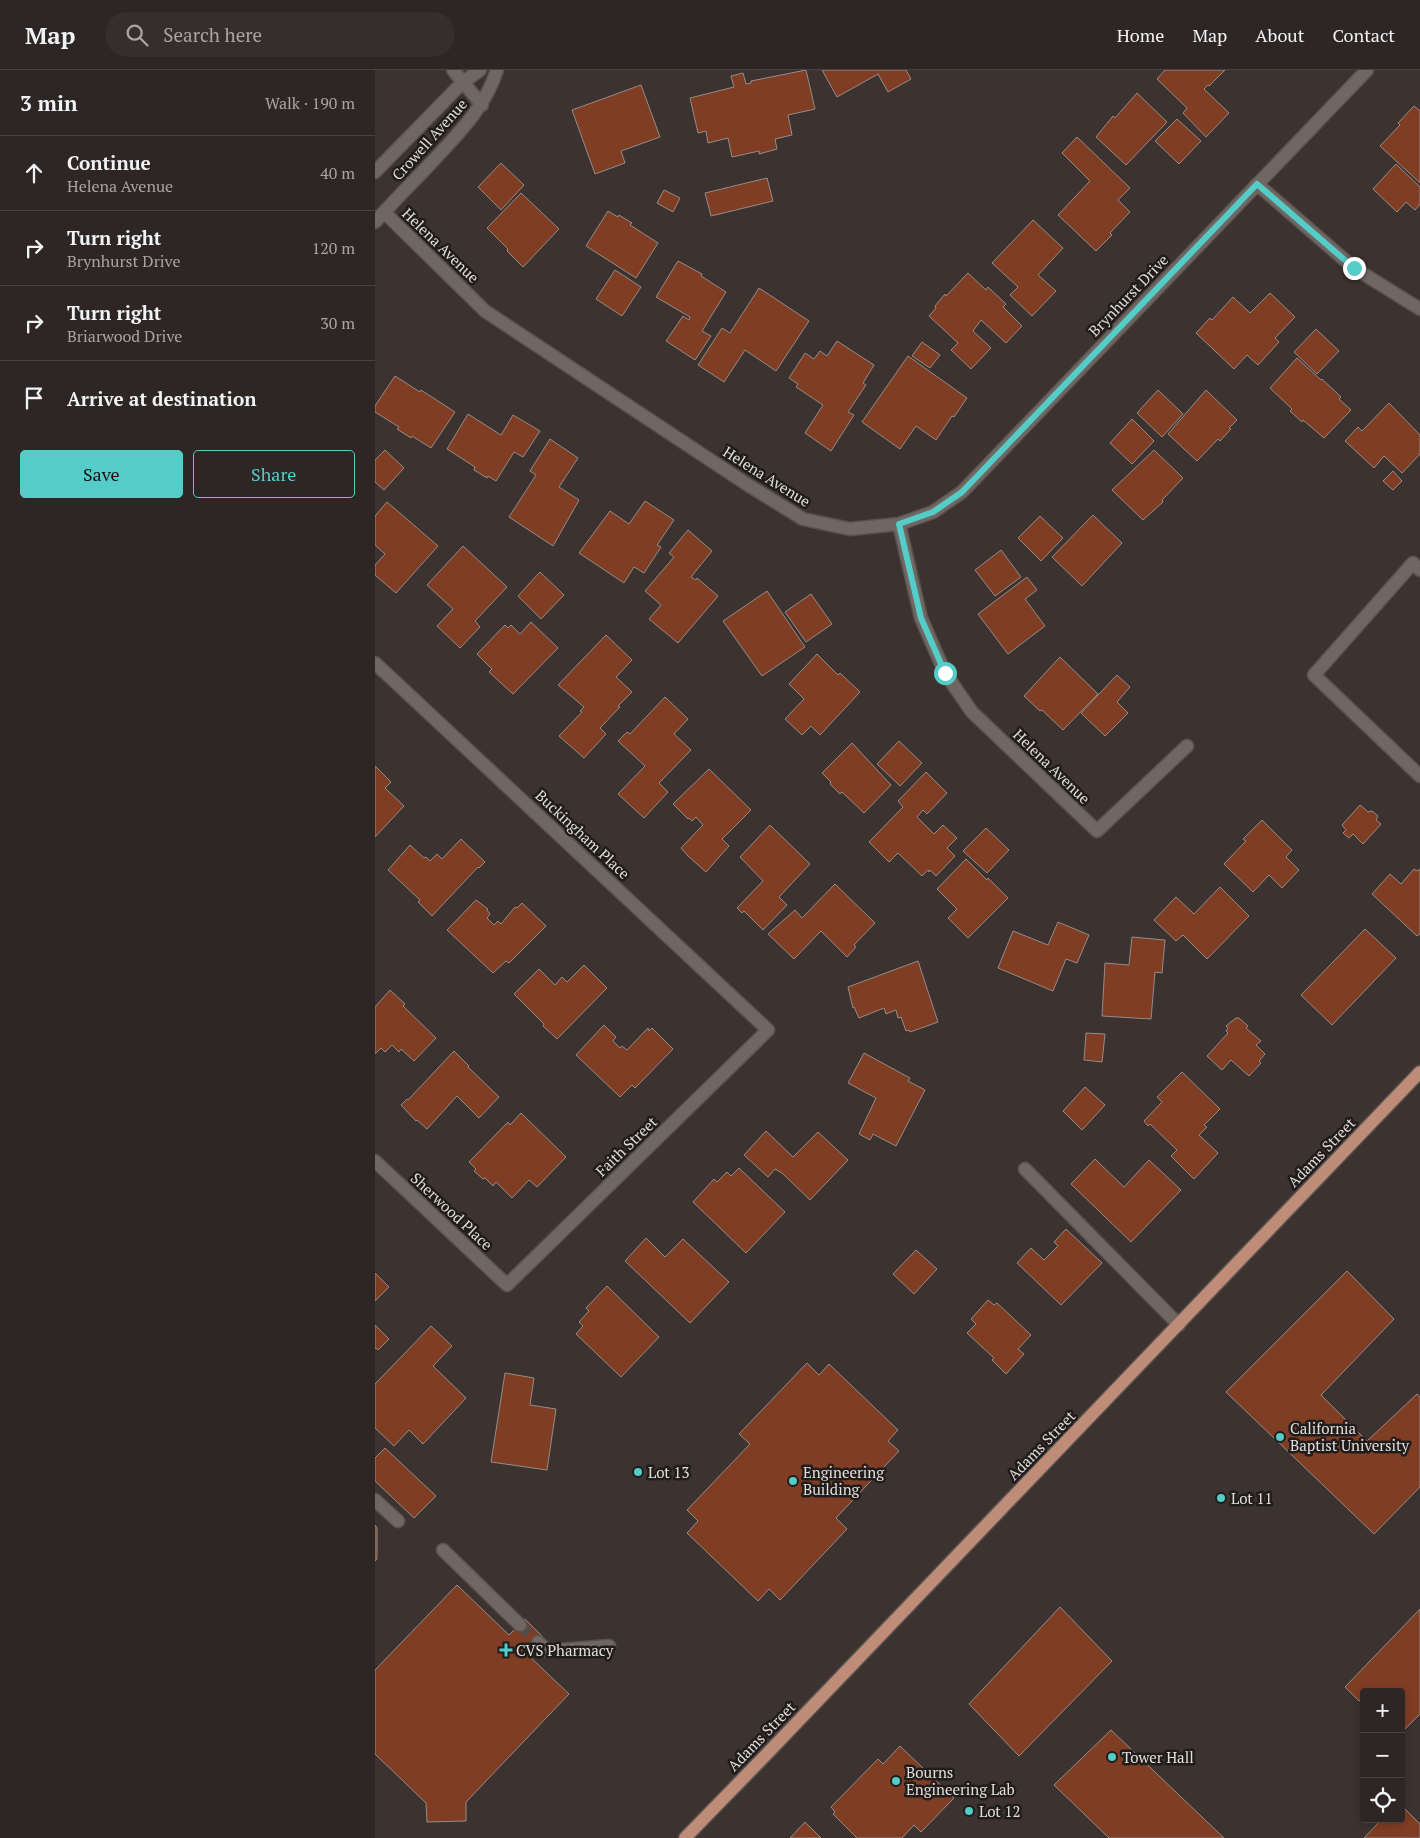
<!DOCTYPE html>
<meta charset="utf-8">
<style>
body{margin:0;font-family:"PT Serif",serif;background:#352e2c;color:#f1f3f6}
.controls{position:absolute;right:15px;bottom:15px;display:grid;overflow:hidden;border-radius:5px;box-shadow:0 2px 8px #0003}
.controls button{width:45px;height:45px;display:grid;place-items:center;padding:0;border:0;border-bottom:1px solid #484341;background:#2d2624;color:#f1f3f6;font:25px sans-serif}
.stop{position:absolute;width:15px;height:15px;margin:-11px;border:4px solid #54cdc8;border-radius:50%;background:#fff}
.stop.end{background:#54cdc8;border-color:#fff;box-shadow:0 1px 5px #0008}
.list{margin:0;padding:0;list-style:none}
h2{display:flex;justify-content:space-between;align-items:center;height:65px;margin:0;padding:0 20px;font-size:21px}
h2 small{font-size:16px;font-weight:400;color:#a7a5a6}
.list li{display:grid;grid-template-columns:32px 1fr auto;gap:15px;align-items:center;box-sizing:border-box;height:75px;padding:0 20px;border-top:1px solid #484341}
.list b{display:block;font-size:19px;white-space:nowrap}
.list p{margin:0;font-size:16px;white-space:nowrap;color:#a7a5a6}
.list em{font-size:16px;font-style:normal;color:#a7a5a6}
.actions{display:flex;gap:10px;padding:15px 20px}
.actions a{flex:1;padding:11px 0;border:1px solid #54cdc8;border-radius:5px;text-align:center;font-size:18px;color:#54cdc8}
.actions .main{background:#54cdc8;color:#111}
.icon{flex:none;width:28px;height:28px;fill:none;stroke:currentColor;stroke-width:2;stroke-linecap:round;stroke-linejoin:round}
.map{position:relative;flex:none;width:1045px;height:1768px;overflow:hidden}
header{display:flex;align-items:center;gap:30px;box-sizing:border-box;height:70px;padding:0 25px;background:#2d2624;border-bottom:1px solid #484341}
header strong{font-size:24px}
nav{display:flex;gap:28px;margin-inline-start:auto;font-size:18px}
.search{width:350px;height:45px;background:#352e2c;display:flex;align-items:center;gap:12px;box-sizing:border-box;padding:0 18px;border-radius:28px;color:#a7a5a6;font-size:19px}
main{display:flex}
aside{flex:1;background:#2d2624}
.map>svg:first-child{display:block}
.building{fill:#7f3d24;stroke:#958c88}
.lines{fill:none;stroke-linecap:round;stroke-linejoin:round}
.minor-tunnel{stroke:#554c4a;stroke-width:12;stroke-dasharray:12 6;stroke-linecap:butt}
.minor-casing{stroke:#58514f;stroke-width:15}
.major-casing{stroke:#58514f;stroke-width:15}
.minor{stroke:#706763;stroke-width:12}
.major{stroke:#bf8c78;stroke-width:12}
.route{stroke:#54cdc8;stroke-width:6}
.poi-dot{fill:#54cdc8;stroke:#201c1b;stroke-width:2}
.labels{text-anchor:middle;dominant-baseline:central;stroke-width:5;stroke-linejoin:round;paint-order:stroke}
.street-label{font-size:15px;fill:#e2dddb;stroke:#201c1b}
.poi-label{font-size:15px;fill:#e2dddb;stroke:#201c1b;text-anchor:start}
</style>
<header>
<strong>Map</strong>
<div class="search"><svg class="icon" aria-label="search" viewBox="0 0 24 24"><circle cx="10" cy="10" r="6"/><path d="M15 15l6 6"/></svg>Search here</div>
<nav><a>Home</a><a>Map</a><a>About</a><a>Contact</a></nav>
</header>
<main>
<aside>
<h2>3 min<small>Walk · 190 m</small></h2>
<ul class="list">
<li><svg class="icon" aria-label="ahead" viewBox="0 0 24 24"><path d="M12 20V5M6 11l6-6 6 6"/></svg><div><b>Continue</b><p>Helena Avenue</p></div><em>40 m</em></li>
<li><svg class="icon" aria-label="right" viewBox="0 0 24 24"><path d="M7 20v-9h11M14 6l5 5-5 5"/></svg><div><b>Turn right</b><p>Brynhurst Drive</p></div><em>120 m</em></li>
<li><svg class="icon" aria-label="right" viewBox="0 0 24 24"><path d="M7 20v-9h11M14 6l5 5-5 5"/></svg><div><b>Turn right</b><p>Briarwood Drive</p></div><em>30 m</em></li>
<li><svg class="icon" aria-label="arrive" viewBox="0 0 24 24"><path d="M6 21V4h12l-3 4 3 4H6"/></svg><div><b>Arrive at destination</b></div></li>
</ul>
<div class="actions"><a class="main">Save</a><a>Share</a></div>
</aside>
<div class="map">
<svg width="1045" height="1768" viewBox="0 0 1045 1768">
<rect width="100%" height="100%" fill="#3c3330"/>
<path class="building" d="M431,0L440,39L413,45L417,65L400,69L402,79L384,84V81L357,87L353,68L333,73L331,61L323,63L315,28L359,17L356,6L368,3L371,14L376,13V11Z
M447,0H531L536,9L513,22L503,4L462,27Z
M790,0H850L834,16L833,15L829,19L854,43L831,67L808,43L812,38L782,9Z
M266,15L285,67L246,81L250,93L220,104L197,40Z
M762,23L792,52L751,95L721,67L738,46L740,48Z
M1039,36L1045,41V113L1005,76L1025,55L1023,53Z
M802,49L826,71L804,94L780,71Z
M702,67L755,118L743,130L755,142L735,163L737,165L721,181L683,145L715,111L687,83Z
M126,93L149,115L126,140L103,117Z
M1021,94L1045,117V134L1040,140L1031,132L1022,142L998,119Z
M392,108L398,131L336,146L330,123Z
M289,120L305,128L298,142L282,133Z
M146,123L184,159L148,197L132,181L133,179L112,158Z
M233,141L243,147L244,145L257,153L255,155L283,173L261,208L211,176Z
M658,150L688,178L663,205L681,221L657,246L635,225L643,217L617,193Z
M303,191L327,204L326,206L351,222L327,261L336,266L320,290L291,271L308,246L314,250L315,247L281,227Z
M240,200L266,217L247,246L221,229Z
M593,203L611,220L613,217L631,234L628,237L647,256L631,273L606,250L598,261L616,278L596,299L576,280L583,273L554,246L561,238L560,236L570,224L571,226Z
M384,218L434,251L401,301L370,280L349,312L323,295L347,258L355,263Z
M895,223L920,247L900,268L904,272L883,295L872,285L859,299L821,263L835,248L837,250L858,227L875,243Z
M941,259L964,281L942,304L919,282Z
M462,271L499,295L488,313L491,315L473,342L479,345L456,381L430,363L448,335L421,317L423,314L414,308L430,283L439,289L445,281L452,286Z
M547,272L565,285L555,298L537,286Z
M533,286L592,328L579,347L577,346L561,370L541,356L525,379L487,352Z
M922,288L946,310L947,309L966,327L964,329L976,340L949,368L928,350L927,352L915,341L917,339L895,318Z
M20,306L45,322L46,320L80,342L56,378L37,366L36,368L22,359L24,357L0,342V336Z
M783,320L808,344L787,367L762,343Z
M831,320L862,350L854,358L856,359L845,371L843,369L822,391L793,364Z
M1014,333L1045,365V384L1027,403L1009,386L999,398L970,371L983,357L987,361Z
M93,344L126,365L138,345L165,361L148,387L139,382L121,411L113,406L112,408L99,400L100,397L72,379Z
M757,349L779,371L757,394L735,373Z
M175,369L203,388L184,417L204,430L178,476L134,447L161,405L155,401Z
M10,380L29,398L9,420L0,412V390Z
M779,380L808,408L787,430L788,432L768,450L737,420Z
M1018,401L1027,411L1018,420L1008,411Z
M270,431L299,450L282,475L286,477L269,503L259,497L249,513L204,483L235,441L254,454Z
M12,432L63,476L21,523L0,505V495L10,484L0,475V446Z
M718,445L747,473L707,516L677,487Z
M665,446L688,468L666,491L643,468Z
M313,460L337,481L316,507L321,510L322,508L343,526L303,573L274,549L286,535L270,521L299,487L294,483Z
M88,476L132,517L100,551L105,557L85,578L62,556L78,539L52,515Z
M626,480L646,507L620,526L600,500Z
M165,502L189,525L166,549L143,526Z
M652,507L662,520L650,529L670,556L633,584L603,544Z
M392,521L430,577L387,606L348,551Z
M436,524L457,554L431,572L410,542Z
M156,552L183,578L138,624L114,602L117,599L102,584L130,555L133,558L136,555L145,564Z
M231,565L257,590L241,607L257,622L243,636L245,637L225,658L231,664L209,688L184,666L207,642L205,641L209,637L183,615Z
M442,584L463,605L465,603L485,622L445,665L436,656L427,665L410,649L429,629L414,614Z
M685,587L723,624L688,660L667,640L665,641L649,626Z
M742,605L755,617L742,632L753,643L730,666L706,643Z
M290,627L313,649L299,664L316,680L284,713L293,722L269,748L243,724L270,696L243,671L252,662L255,664Z
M524,671L547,693L525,716L502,694Z
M477,673L516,715L489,743L467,722L465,724L455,714L456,712L447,703Z
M0,696L16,712L10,718L29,736L0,767Z
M334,699L376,740L347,769L354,776L331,802L313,786L306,778L328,755L321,747L317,751L314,748L313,749L298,734Z
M551,702L572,723L552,744L548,740L542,747L559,764L568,755L582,768L572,778L580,786L561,806L555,800L554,802L553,800L547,806L523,783L514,792L494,772L528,737L523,731Z
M985,735L993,742L997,741L1003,746L1001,750L1006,754L988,774L978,764L974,768L968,763L971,760L967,755Z
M887,750L917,780L911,787L924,800L907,818L894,805L878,822L849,794L871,771L868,769Z
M395,755L435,794L404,827L412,835L388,860L369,841L367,843L362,838L388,811L365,787Z
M611,758L634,780L612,803L588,781Z
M86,769L110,792L104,798L103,797L57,846L43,832L45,830L13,800L35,775L49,788L51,787L55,791L62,784L67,789Z
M591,789L612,810L613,808L633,828L593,868L573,848L582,839L562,819Z
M1039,799L1042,801L1045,799V864L1042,866L997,824L1015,804L1026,814Z
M460,814L500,853L479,875L481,877L472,887L446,861L419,889L393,864L420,840L427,848Z
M845,817L874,846L832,889L808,865L801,871L779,850L801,827L819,844Z
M101,830L113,839L112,840L115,844L112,848L119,855L123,851L126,854L140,837L142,838L147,833L171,856L134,893L131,891L118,903L72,860Z
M683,852L714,865L702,893L691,889L678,921L623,898L638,861L673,875Z
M990,859L1021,888L957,955L926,925Z
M757,867L790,870L787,903L780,902L776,949L727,946L730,893L754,895Z
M543,891L563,952L535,962L534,960L531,961L526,947L523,948L521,940L511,944L509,938L484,948L479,937L478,938L473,917Z
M209,895L232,918L182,969L168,956L169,954L139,924L164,899L180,915L187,907L192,912Z
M15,920L30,934L28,936L61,968L39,991L26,979L24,982L17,975L10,982L6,978L0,984V937Z
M861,948H864L873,956L871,958L886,971L881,975L890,984L884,991L886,993L874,1006L856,990L847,1000L832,986L853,963L851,961L853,958L851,956Z
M229,955L241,967L238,971L245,978L247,976L252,980L273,958L274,961L277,958L298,979L260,1018L257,1015L245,1027L201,985Z
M711,963L730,964L727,992L709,990Z
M79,981L94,996L93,997L124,1027L104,1048L82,1026L52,1059L42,1050L41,1051L26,1035L32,1029L33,1030Z
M489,983L535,1008L533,1011L550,1020L521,1076L498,1064L495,1070L484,1064L501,1028L473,1013Z
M807,1002L845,1039L829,1055L832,1057L824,1065L843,1083L819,1109L796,1086L802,1080L775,1054L773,1056L769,1051L787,1032L782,1027Z
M710,1017L730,1035L707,1060L688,1041Z
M146,1043L191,1087L162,1117L154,1110L137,1128L121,1112L118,1116L110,1108L108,1109L99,1101L101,1099L94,1092L133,1052L135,1055Z
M391,1061L418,1087L443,1062L473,1090L435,1130L407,1103L400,1099L393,1107L369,1085Z
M720,1089L749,1117L774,1090L806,1120L756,1172L696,1114Z
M364,1098L410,1142L371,1183L318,1132L339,1109L342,1112L352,1102L356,1106Z
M691,1159L727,1193L686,1235L642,1193L656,1178L669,1190L683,1176L679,1172Z
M271,1168L290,1187L308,1169L354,1212L315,1253L250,1191Z
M541,1180L562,1199L539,1224L518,1204Z
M972,1201L1019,1249L946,1325L992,1371L1042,1324L1045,1327V1417L999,1464L851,1322Z
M0,1203L14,1217L0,1231Z
M232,1216L284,1267L246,1307L201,1264L208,1256L204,1252L214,1241L211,1238Z
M613,1230L619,1235L622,1233L656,1265L643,1279L649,1284L631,1304L617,1290L619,1288L592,1263L601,1254L596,1249Z
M0,1255L14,1269L3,1280L1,1278L0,1279Z
M56,1256L77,1276L58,1296L91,1328L48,1374L34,1360L19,1376L0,1358V1314Z
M432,1293L444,1305L454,1294L523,1360L513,1371L524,1381L461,1448L472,1459L405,1530L394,1519L383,1531L312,1463L323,1451L312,1440L375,1374L364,1364Z
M130,1303L159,1308L155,1335L181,1339L172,1400L116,1392Z
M10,1378L61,1426L39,1448L0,1411V1388Z
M0,1455L2,1458V1489L0,1491Z
M82,1515L134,1565L150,1549L168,1567L152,1584L194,1624L91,1732V1751L52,1752L51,1733L0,1684V1600Z
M685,1537L737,1591L644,1686L594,1634Z
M1045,1539V1644L1028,1661L1026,1659V1622H989V1626L984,1631L970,1617Z
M736,1660L849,1768H734L679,1715Z
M525,1676L579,1728L546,1762L539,1755L527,1768H482L458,1744L460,1742L456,1737L503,1689L508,1694Z
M1026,1735L1045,1754V1768H989L1007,1749H1026Z
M430,1752L446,1768H415Z"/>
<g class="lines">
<path class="minor-tunnel" d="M145,1555L163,1572"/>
<g class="minor-casing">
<path id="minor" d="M78,0L107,35
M0,102L88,12L105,0
M882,114L979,198L1045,239
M9,142L110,241L373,415L428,449L475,459L524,454L546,548L570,603L597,642L722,761L812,676
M0,152C18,132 37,113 56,93C82,65 110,38 122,0
M524,454L558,442L587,422L992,0
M1045,500L1038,493L939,605L1045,706
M0,593L393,960L132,1215L0,1091
M650,1099L804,1255
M0,1430L23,1451
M68,1480L145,1555
M163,1572L173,1581L234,1576"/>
</g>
<g class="major-casing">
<path id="major" d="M310,1768L386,1690L1045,1002"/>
</g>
<use href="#minor" class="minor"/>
<use href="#major" class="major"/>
</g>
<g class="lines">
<path class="route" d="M570,603L546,548L524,454L558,442L587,422L882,114L979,198"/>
</g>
<g class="poi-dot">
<circle cx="905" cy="1367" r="5"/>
<circle cx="263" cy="1402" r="5"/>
<circle cx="418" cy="1411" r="5"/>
<circle cx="846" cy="1428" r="5"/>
<path d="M128.5 1572.5h5v5h5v5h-5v5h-5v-5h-5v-5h5z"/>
<circle cx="737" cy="1687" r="5"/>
<circle cx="521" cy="1711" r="5"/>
<circle cx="594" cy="1741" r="5"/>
</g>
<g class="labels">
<g class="street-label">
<text transform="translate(54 69) rotate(-48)">Crowell Avenue</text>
<text transform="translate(66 175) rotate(44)">Helena Avenue</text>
<text transform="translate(753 225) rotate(-46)">Brynhurst Drive</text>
<text transform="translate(392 406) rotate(32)">Helena Avenue</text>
<text transform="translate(677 696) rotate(44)">Helena Avenue</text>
<text transform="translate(208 764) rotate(43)">Buckingham Place</text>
<text transform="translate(251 1076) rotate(-44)">Faith Street</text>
<text transform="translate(946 1082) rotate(-46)">Adams Street</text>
<text transform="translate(77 1141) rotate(43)">Sherwood Place</text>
<text transform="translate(666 1375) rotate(-46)">Adams Street</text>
<text transform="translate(386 1666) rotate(-46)">Adams Street</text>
</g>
<g class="poi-label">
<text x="915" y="1358">California<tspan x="915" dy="17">Baptist University</tspan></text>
<text x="273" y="1402">Lot 13</text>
<text x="428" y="1402">Engineering<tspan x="428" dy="17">Building</tspan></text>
<text x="856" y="1428">Lot 11</text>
<text x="141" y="1580">CVS Pharmacy</text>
<text x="747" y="1687">Tower Hall</text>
<text x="531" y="1702">Bourns<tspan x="531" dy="17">Engineering Lab</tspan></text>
<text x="604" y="1741">Lot 12</text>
</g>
</g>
</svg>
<div class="controls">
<button>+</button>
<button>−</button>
<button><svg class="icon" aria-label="locate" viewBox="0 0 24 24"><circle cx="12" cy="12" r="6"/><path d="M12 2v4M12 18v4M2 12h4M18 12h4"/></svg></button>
</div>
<div class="stop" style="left:570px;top:603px"></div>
<div class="stop end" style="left:979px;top:198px"></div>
</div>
</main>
